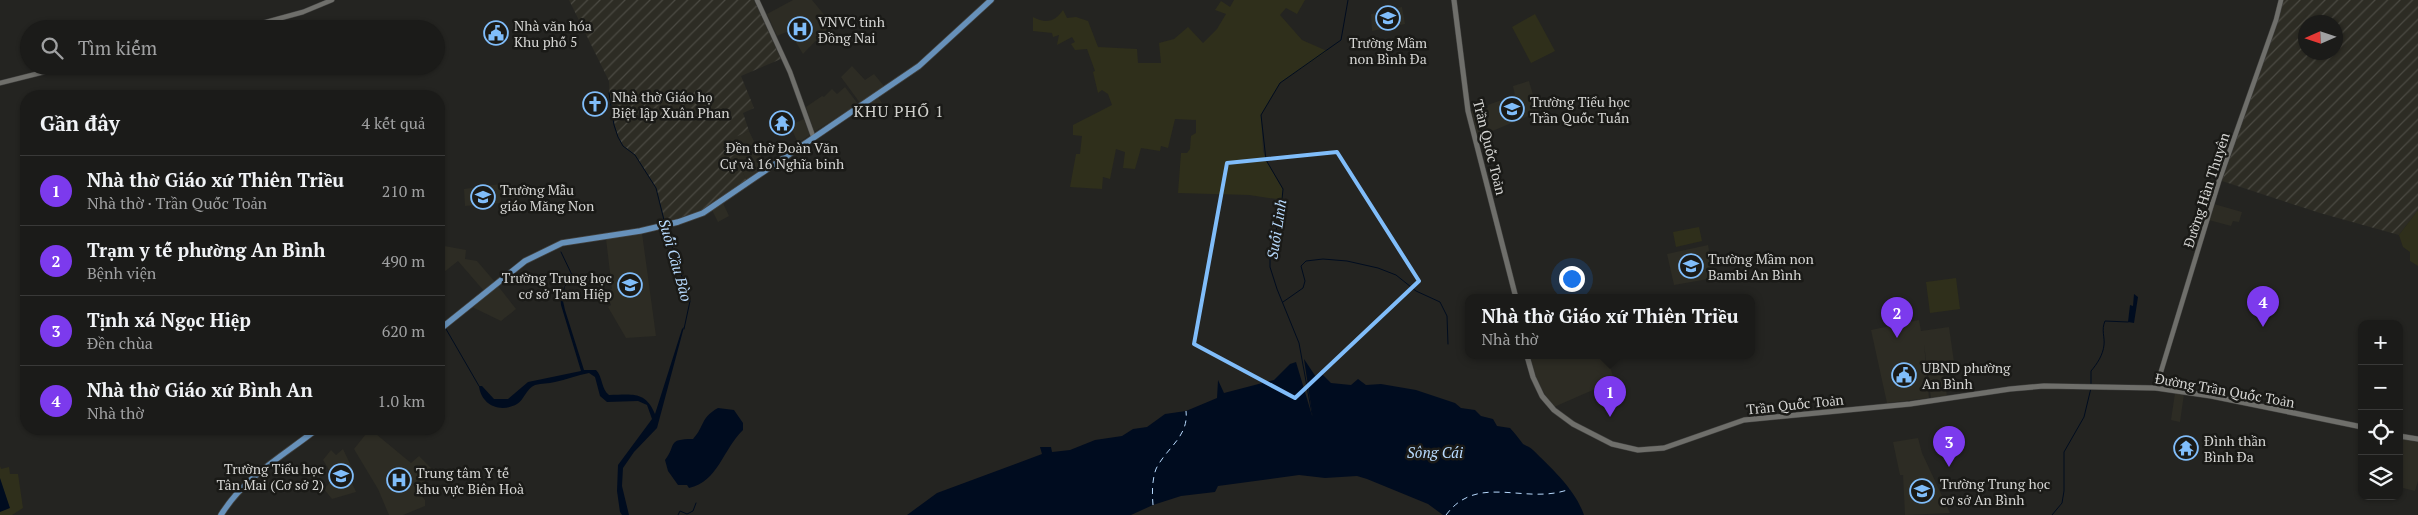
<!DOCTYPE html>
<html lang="vi">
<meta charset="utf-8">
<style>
body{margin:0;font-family:"PT Serif",serif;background:#242422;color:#f1f3f6}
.controls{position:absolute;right:15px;bottom:15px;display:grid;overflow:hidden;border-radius:10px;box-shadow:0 1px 4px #0004}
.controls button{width:45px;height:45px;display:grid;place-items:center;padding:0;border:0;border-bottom:1px solid #393938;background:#1b1b19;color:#f1f3f6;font:25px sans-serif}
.compass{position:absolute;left:2298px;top:15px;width:45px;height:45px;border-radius:50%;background:#1b1b19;box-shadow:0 1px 4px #0004;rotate:267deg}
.you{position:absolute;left:1571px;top:278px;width:18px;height:18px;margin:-12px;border:4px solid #fff;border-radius:50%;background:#1a73e8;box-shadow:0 0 0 8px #1a73e833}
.badge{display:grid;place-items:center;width:32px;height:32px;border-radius:50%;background:#7c3aed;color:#fff;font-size:16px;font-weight:700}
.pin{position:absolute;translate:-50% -41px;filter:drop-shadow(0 1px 2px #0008)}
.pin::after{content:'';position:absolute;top:26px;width:18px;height:15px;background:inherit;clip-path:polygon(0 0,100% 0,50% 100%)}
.popup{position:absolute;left:1465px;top:294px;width:290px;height:65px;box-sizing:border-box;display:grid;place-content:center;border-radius:10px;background:#1b1b19;filter:drop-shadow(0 1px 4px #0005);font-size:16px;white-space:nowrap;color:#a0a1a2}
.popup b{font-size:19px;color:#f1f3f6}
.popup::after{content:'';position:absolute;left:50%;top:100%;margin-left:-10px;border:10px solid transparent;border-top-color:#1b1b19}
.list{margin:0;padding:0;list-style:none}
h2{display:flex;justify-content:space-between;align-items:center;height:65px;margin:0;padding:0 20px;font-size:21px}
h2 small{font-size:16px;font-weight:400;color:#a0a1a2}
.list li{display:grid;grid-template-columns:32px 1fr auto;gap:15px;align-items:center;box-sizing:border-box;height:70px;padding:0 20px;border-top:1px solid #393938}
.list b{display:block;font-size:19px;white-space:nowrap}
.list p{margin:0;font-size:16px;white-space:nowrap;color:#a0a1a2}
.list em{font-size:16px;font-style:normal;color:#a0a1a2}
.icon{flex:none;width:28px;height:28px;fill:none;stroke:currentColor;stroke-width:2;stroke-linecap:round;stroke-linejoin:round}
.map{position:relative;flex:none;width:2418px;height:515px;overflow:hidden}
.search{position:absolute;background:#1b1b19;box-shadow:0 1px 4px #0004;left:20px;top:20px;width:425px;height:55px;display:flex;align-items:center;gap:12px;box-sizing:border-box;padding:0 18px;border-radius:28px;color:#a0a1a2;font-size:19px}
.panel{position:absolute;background:#1b1b19;box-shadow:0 1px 4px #0004;left:20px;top:90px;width:425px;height:345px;border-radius:20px}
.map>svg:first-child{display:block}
.built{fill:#2d2c24}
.industrial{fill:url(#industrial-furrows);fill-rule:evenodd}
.grass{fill:#2f2f1b}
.water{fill:#000c1f}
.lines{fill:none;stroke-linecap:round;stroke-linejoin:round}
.stream{stroke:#000c1f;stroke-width:1}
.ferry{stroke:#b8dbff;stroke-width:1;stroke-dasharray:6 5;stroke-linecap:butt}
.tertiary-casing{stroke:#41413f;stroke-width:5.5}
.secondary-casing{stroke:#41413f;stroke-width:6}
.primary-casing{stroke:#41413f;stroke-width:7}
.tertiary{stroke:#6f6f6b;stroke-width:4.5}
.secondary{stroke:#6f6f6b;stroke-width:5}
.primary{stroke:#6791ba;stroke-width:5.5}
.marked{fill:none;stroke:#80bdfa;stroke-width:4;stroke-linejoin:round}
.labels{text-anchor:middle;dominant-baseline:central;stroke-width:5;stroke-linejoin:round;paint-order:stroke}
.poi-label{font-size:14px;fill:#d6d6d4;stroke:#1a1a17;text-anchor:start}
.street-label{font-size:14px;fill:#d6d6d4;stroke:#1a1a17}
.water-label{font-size:15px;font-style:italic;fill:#b8dbff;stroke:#1a1a17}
.quarter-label{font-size:16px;letter-spacing:1px;fill:#d0d0cc;stroke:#1a1a17}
</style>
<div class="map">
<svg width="2418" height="515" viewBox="0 0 2418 515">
<defs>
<pattern id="industrial-furrows" width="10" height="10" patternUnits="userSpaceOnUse" patternTransform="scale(1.25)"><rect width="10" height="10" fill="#2d2c24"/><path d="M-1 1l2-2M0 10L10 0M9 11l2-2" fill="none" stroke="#4b4a43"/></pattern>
</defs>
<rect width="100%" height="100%" fill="#242421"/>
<path class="built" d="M793,0H812L826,17L823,19L829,27L803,54L789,31L777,36L767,14Z
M1402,7L1405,24L1372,31L1371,14Z
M852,66L865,80L874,74L884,86L860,103L841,77Z
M1529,81L1538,112L1478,137L1471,111L1488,108V105L1515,95L1513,86Z
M845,87L858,104L814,132L806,107L822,96L824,97L832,89L837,94Z
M878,97L885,108L876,113L870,102Z
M804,119L810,135L798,143L790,125Z
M749,131L766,166L746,180L728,140Z
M500,184L501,203L465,206L464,189Z
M723,203L729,216L718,222L712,210Z
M2214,204L2242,212L2239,222L2233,221L2231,226L2209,220Z
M642,233L656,336L626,338L608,307L611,305L606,291L612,289L606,239Z
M439,245L466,250L465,259L477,261L495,282L484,291L458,261L439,276Z
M1708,245L1714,278L1674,285L1667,254Z
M498,286L516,309L501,321L472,307Z
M1919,320L1921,331L1949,327L1955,369L1943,371L1947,396L1931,398L1924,344L1929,398L1887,403L1871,330Z
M1530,356H1607L1615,384L1602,386L1554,407L1548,400L1535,376Z
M2175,393L2184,394L2180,422L2171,420Z
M370,429L411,463L419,456L434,471L416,490L425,500V506L403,515H389L378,489L354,449Z
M1918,438L1922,453L1950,513L1905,515L1903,475H1900L1893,442Z
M2399,438L2418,442V481L2415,491L2399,487Z
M343,449L353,470L348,474L356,492L332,499L324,489L334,478L323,460L331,450L336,455Z"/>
<path class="industrial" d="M569,0H754L781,59L741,76L754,108L743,113L749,131L729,140L746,180L702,211L665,222L656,188L648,175L635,155L623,146L618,137L610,107L609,81Z
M2283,0H2418V210L2399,235L2320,213L2222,181L2278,21ZM2306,22H2336V52H2306Z"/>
<path class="grass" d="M1234,0H1305L1297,14L1286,8L1280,15L1302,40L1327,51L1280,83L1261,115L1263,151L1266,160L1283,189V200L1249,195L1178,193L1181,153H1187L1190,149L1191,136L1196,133V120L1175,119L1168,148L1161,146L1160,151L1141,148L1135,169L1123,168L1125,152L1116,149L1110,179L1103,177L1102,189L1070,187L1076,154H1080L1082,136L1073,135V125L1112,105L1108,94L1102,90L1098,93L1093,72L1095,71L1087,49L1075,50L1071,44L1075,42L1072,37L1057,45L1059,35L1053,37L1052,33L1033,31V17C1046,24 1055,22 1063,10L1067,18L1076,17L1088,21L1098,47L1137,49L1138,63H1161L1159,43L1174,39L1188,27L1203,43L1217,29L1226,14L1215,10L1221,1L1230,7Z
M1535,14L1555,51L1531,63L1512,27Z
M2418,210V266L2410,261V252L2403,247L2399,235Z
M1699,227L1702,241L1676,247L1673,232Z
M1956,278L1960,309L1930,313L1926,282Z
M0,466L1,469L9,467L10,474H18L23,508L12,515H0Z"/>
<path class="water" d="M565,286L563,301L565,310L584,370H596C603,377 601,389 609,395C631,395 645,390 655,414L682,329L684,327L657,428L634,452L623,468L622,486L629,515H622L620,512L617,491L618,465L652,419L647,405L638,401L607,402L600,396L595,377L589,373C577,375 566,380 555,382C548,384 542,383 535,385C526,389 524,400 517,404C499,414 481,404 479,386H482L494,399H508L528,382L581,371L561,305L560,295Z
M2134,294L2138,297L2134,323L2128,322L2130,305L2133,306Z
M1304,359L1316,377L1319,378L1322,374L1331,383L1351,385L1358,379L1366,385L1381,384L1416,390L1455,403L1461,408L1475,410L1481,416L1493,419L1497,426L1510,428C1515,433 1519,439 1523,444C1526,446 1530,447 1533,450C1552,469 1575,489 1584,515H1443L1428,504L1367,479L1357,476L1325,478L1299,475L1218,486L1215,492L1181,496L1153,505L1131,515H907L937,493L1042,454L1040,447H1051L1052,452L1070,450L1095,440L1122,436L1133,429L1147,427L1165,414L1186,411L1217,398L1218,380L1224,393L1274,380L1290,364L1296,362L1313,419Z
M718,408L734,410L743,423V430C723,449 718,482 689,488L687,485H678L668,471L665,460C677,445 666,439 693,439C705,426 700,418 718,408Z
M0,478L10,508L0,512Z"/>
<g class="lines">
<path class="stream" d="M609,93L614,125L618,137L623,146L635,155L656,188L665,224
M666,228L690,301L684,329
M561,252L573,277L565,286
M1283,302L1303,288L1305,281L1301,266L1306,261L1323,259L1347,261L1378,268L1396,275L1416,291L1440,302L1447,316L1448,344
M439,318L442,323
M446,329L479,386
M2091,384V371C2097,364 2103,355 2104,345C2105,337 2101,330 2105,321L2128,322
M1314,425L1299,343L1277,289L1270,267V255L1281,210L1283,189L1266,160L1261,115L1280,83L1341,40L1348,0
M678,515L680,511L687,514L693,511L696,503
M2052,515L2062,503L2064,491V452L2084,417L2091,388"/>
<path class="ferry" d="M1153,505C1152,493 1152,480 1156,469C1166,448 1189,437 1186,411
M1446,515C1478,472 1526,506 1570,489"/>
<g class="tertiary-casing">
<path id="tertiary" d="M757,0L790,72L813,136
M241,29L303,12L332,0
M0,83L68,66
M2156,388L2219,181L2276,20L2281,0"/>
</g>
<g class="secondary-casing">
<path id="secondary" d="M1454,0L1468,111L1516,298
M1527,356L1533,377L1542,396L1554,410L1573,424L1612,444L1638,450L1664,448L1744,420L1910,404L2010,389L2044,386L2156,388L2211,396L2362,427
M2399,436L2418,439"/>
</g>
<g class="primary-casing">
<path id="primary" d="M439,330L525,261L562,243L640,231L678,222L703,213L919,66L991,0
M221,515C244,477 283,456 317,429"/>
</g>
<use href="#tertiary" class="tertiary"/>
<use href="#secondary" class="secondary"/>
<use href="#primary" class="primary"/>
</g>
<path class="marked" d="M1337,152L1419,281L1295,398L1194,344L1227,163Z"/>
<defs>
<g id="school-ring" transform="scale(1.25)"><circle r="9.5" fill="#1a1a17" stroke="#80bdfa" stroke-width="1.5"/><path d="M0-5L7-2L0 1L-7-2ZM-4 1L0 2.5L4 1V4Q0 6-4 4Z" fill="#80bdfa"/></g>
<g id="hospital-ring" transform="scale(1.25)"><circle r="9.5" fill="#1a1a17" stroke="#80bdfa" stroke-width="1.5"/><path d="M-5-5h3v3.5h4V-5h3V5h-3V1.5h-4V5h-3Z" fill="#80bdfa"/></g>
<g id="civic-ring" transform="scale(1.25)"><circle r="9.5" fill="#1a1a17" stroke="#80bdfa" stroke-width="1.5"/><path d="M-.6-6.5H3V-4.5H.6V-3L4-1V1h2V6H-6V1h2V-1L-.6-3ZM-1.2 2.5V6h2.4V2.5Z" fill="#80bdfa"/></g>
<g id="church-ring" transform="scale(1.25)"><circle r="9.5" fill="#1a1a17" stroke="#80bdfa" stroke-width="1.5"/><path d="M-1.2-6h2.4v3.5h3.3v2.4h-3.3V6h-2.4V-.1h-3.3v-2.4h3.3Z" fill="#80bdfa"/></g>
<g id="temple-ring" transform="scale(1.25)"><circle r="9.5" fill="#1a1a17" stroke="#80bdfa" stroke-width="1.5"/><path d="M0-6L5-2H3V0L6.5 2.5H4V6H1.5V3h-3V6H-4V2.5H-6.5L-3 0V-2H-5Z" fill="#80bdfa"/></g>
</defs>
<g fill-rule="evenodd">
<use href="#school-ring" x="1388" y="18"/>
<use href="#hospital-ring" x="800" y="29"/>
<use href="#civic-ring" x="496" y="33"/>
<use href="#church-ring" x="595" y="104"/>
<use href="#school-ring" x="1512" y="109"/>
<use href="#temple-ring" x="782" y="123"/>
<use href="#school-ring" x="483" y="197"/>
<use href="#school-ring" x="1691" y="266"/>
<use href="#school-ring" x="630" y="285"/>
<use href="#civic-ring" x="1904" y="375"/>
<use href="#temple-ring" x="2186" y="448"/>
<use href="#school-ring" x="341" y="476"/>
<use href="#hospital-ring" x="399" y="480"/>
<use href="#school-ring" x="1922" y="491"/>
</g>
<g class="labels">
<g class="poi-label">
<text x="818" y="21">VNVC tỉnh<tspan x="818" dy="16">Đồng Nai</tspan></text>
<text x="514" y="25">Nhà văn hóa<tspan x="514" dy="16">Khu phố 5</tspan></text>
<text x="1388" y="42" text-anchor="middle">Trường Mầm<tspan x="1388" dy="16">non Bình Đa</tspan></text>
<text x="612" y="96">Nhà thờ Giáo họ<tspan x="612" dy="16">Biệt lập Xuân Phan</tspan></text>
<text x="1530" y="101">Trường Tiểu học<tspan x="1530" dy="16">Trần Quốc Tuấn</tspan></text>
<text x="782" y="147" text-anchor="middle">Đền thờ Đoàn Văn<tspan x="782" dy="16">Cự và 16 Nghĩa binh</tspan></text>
<text x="500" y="189">Trường Mẫu<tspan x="500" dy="16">giáo Măng Non</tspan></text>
<text x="1708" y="258">Trường Mầm non<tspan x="1708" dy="16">Bambi An Bình</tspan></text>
<text x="612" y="277" text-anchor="end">Trường Trung học<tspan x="612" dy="16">cơ sở Tam Hiệp</tspan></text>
<text x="1922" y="367">UBND phường<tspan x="1922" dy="16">An Bình</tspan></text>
<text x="2204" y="440">Đình thần<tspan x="2204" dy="16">Bình Đa</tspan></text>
<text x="324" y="468" text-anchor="end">Trường Tiểu học<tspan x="324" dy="16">Tân Mai (Cơ sở 2)</tspan></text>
<text x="416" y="472">Trung tâm Y tế<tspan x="416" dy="16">khu vực Biên Hoà</tspan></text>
<text x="1940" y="483">Trường Trung học<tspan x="1940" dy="16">cơ sở An Bình</tspan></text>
</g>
<g class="street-label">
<text transform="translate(1490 147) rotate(76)">Trần Quốc Toản</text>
<text transform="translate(2206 190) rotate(-72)">Đường Hàn Thuyên</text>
<text transform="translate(2225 390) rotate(10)">Đường Trần Quốc Toản</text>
<text transform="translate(1795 404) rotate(-6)">Trần Quốc Toản</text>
</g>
<g class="water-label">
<text transform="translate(1276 229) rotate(-81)">Suối Linh</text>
<text transform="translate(676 260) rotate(74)">Suối Cầu Bào</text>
<text x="1435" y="452">Sông Cái</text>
</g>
<g class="quarter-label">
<text x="899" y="111">KHU PHỐ 1</text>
</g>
</g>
</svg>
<div class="controls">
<button>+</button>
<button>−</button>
<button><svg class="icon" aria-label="locate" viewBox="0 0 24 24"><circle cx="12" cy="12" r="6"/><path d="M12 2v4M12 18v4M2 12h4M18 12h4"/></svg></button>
<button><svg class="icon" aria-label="layers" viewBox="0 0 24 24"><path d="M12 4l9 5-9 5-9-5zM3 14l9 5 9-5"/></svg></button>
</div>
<svg class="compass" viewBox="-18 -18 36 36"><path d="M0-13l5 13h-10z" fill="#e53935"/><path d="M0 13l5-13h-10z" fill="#a0a1a2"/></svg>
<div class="you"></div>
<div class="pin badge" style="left:1610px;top:417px">1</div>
<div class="popup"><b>Nhà thờ Giáo xứ Thiên Triều</b>Nhà thờ</div>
<div class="pin badge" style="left:1897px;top:338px">2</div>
<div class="pin badge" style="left:1949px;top:467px">3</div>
<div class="pin badge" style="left:2263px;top:327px">4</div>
<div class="search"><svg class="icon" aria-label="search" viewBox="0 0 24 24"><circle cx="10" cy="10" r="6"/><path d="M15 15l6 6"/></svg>Tìm kiếm</div>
<section class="panel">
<h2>Gần đây<small>4 kết quả</small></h2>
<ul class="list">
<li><span class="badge">1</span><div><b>Nhà thờ Giáo xứ Thiên Triều</b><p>Nhà thờ · Trần Quốc Toản</p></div><em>210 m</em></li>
<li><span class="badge">2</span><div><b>Trạm y tế phường An Bình</b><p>Bệnh viện</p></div><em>490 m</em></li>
<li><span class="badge">3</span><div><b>Tịnh xá Ngọc Hiệp</b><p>Đền chùa</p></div><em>620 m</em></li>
<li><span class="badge">4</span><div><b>Nhà thờ Giáo xứ Bình An</b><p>Nhà thờ</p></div><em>1.0 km</em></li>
</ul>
</section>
</div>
